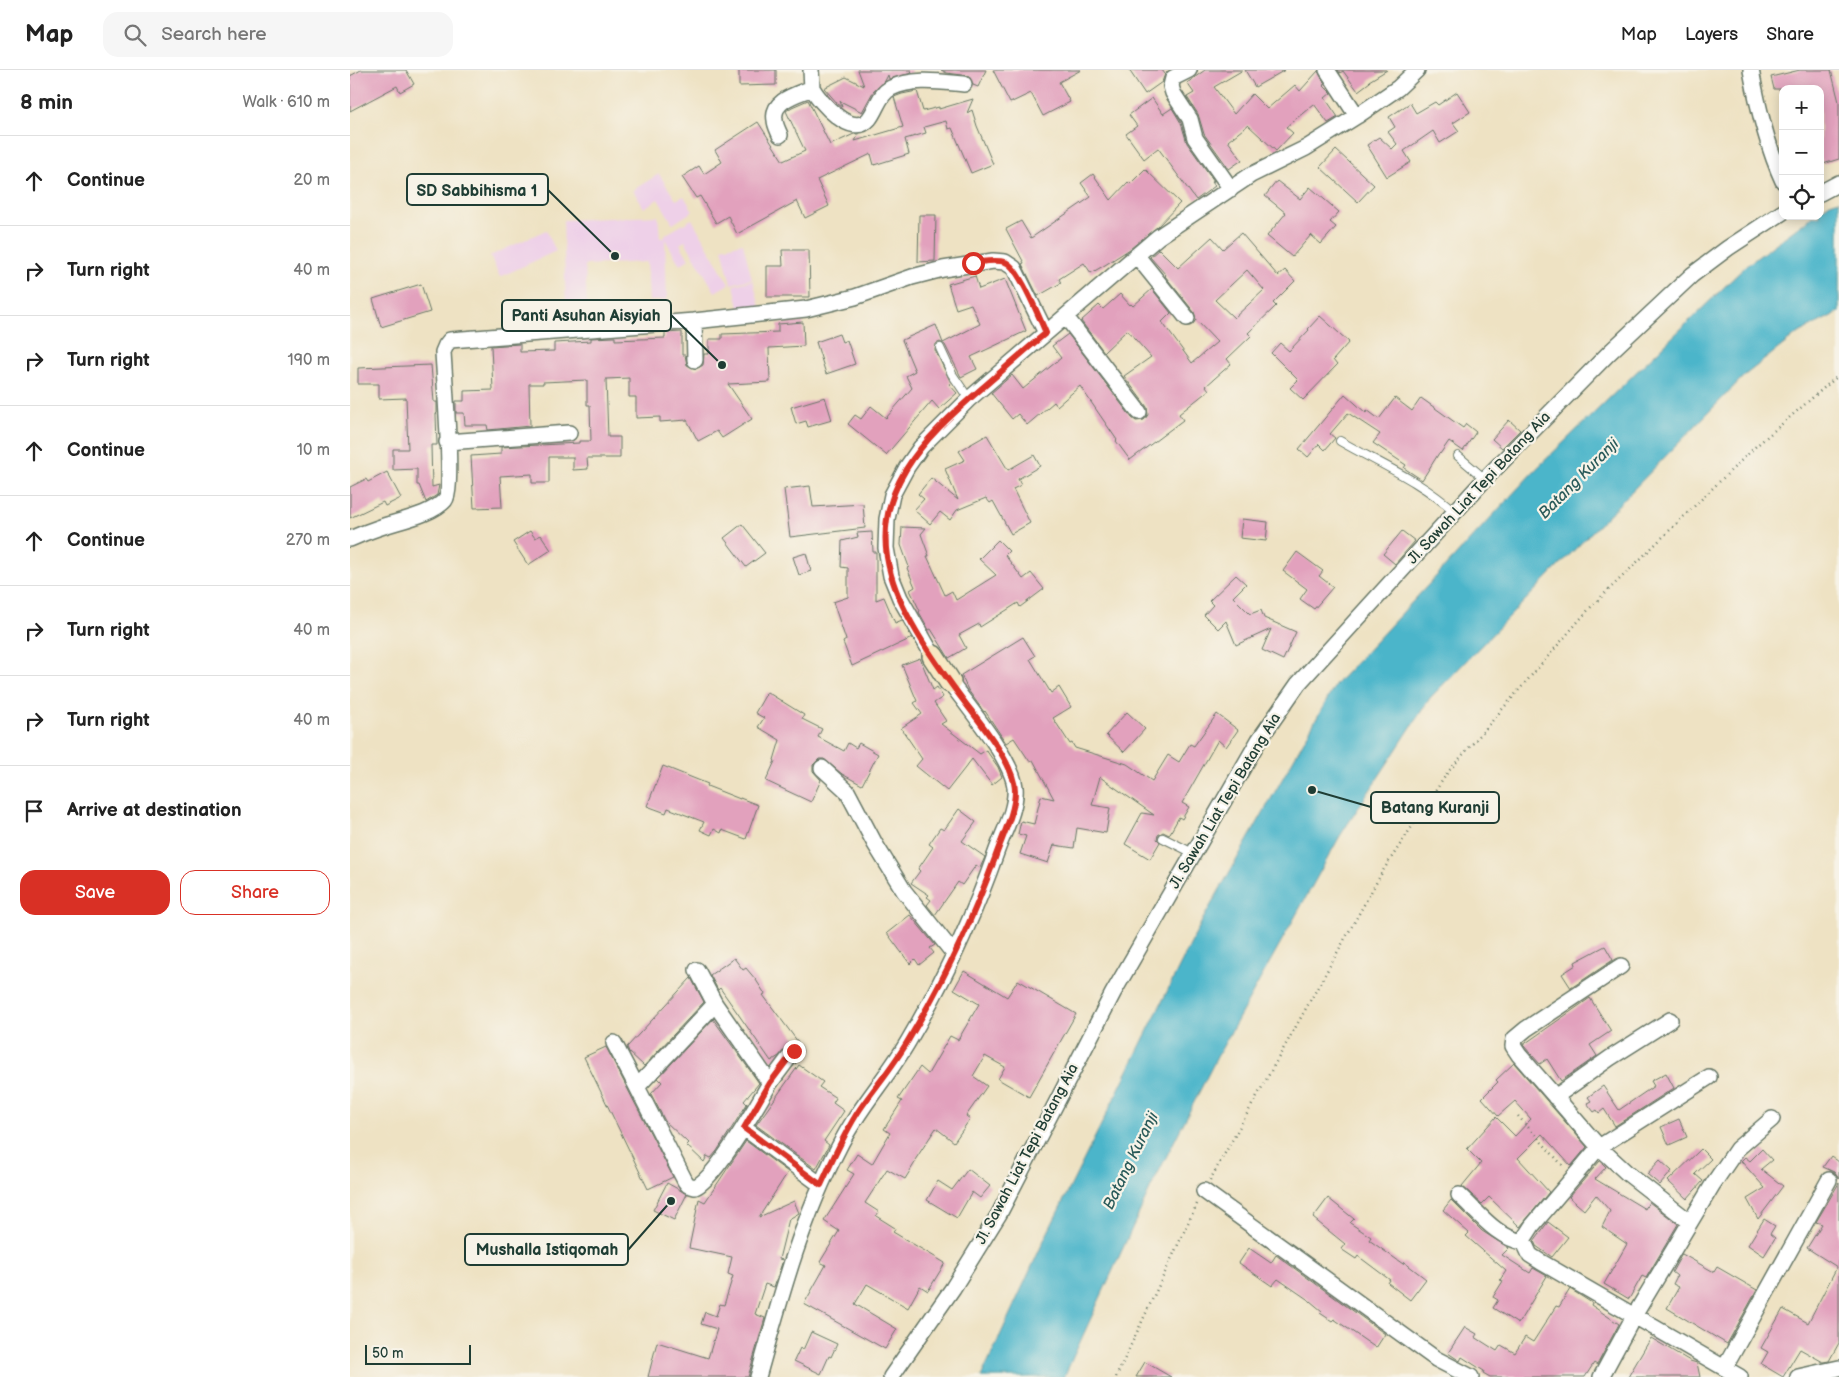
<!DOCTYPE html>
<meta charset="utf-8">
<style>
body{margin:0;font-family:"Balsamiq Sans",sans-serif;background:#f6f6f6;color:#222}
.controls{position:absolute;right:15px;top:15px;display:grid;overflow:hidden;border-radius:10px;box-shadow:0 2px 12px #0003}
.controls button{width:45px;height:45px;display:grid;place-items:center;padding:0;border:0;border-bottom:1px solid #e0e0e0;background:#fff;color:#222;font:25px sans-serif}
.scale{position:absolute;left:15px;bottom:12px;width:106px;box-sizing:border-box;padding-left:5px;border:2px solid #1f3d34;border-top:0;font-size:14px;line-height:18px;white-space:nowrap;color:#1f3d34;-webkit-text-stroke:4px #f7f3e8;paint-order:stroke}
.stop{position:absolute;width:15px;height:15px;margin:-11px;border:4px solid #d93025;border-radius:50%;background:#fff}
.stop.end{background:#d93025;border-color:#fff;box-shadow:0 1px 5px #0008}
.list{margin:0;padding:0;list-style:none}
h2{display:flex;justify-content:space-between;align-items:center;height:65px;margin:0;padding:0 20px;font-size:21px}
h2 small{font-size:16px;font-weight:400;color:#767676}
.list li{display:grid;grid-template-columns:32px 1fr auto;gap:15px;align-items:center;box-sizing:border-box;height:90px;padding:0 20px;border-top:1px solid #e0e0e0}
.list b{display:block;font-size:19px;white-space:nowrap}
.list em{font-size:16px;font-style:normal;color:#767676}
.actions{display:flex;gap:10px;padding:15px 20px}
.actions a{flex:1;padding:11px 0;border:1px solid #d93025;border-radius:15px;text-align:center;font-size:18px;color:#d93025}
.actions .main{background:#d93025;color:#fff}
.icon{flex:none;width:28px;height:28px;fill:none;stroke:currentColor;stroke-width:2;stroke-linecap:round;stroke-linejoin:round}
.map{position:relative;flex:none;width:1489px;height:1307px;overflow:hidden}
header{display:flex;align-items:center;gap:30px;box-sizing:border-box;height:70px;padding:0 25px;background:#fff;border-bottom:1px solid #e0e0e0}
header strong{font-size:24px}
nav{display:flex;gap:28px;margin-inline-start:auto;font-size:18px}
.search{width:350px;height:45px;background:#f6f6f6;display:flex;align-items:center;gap:12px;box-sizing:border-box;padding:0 18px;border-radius:15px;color:#767676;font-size:19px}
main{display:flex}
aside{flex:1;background:#fff}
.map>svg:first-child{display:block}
.built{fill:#eed0e8}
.water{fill:#4cb5ca;stroke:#36797f}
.building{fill:#e2a1bd;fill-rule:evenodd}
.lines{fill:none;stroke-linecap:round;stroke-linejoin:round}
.lane-casing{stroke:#677766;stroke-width:10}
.street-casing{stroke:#677766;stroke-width:18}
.secondary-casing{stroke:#677766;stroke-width:24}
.path{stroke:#677766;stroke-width:2.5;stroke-dasharray:1 4;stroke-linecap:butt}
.lane{stroke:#fff;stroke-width:8}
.street{stroke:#fff;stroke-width:15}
.secondary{stroke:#f7e8c3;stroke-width:21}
.route{stroke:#d93025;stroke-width:6}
.labels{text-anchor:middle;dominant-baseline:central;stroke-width:4.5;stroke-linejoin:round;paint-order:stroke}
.street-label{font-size:15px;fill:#1f3d34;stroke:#f7f3e8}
.water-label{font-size:16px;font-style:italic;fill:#2a5b5a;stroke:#f7f3e8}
.leader{fill:none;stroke:#1f3d34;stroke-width:2}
.callout-dot{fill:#1f3d34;stroke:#f7f3e8;stroke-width:2}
.callout{fill:#f7f3e8;stroke:#1f3d34;stroke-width:2}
.callout-label{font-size:16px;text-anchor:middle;font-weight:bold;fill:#1f3d34}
</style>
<header>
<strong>Map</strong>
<div class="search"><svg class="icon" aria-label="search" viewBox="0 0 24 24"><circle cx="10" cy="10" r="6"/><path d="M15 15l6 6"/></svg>Search here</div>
<nav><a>Map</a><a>Layers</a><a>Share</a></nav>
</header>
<main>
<aside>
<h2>8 min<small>Walk · 610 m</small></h2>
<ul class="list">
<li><svg class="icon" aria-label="ahead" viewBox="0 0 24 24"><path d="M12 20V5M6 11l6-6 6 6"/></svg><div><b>Continue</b></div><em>20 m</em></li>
<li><svg class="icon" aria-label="right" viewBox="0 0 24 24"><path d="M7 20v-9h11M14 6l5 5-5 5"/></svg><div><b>Turn right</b></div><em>40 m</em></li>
<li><svg class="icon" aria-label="right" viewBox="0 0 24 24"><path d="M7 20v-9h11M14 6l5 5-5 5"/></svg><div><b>Turn right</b></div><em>190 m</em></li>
<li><svg class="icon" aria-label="ahead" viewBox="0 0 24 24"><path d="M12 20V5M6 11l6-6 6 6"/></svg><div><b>Continue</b></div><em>10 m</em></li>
<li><svg class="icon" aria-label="ahead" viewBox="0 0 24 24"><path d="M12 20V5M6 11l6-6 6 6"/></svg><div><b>Continue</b></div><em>270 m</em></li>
<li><svg class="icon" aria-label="right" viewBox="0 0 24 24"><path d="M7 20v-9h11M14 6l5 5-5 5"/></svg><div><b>Turn right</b></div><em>40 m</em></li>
<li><svg class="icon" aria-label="right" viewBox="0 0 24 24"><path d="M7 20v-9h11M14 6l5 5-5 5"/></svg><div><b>Turn right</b></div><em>40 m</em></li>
<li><svg class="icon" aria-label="arrive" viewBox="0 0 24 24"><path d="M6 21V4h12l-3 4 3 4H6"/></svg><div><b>Arrive at destination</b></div></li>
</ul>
<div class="actions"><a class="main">Save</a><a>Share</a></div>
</aside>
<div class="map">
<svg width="1489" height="1307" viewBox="0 0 1489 1307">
<rect width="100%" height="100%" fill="#f7f3e8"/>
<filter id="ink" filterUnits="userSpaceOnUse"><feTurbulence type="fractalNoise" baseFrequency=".02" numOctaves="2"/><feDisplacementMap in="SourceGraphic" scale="10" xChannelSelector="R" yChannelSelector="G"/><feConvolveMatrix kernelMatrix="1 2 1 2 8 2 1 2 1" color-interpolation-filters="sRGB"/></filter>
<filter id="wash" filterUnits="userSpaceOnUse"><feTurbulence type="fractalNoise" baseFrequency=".0096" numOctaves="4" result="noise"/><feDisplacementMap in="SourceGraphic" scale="20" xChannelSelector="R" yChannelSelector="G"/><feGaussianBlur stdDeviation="1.12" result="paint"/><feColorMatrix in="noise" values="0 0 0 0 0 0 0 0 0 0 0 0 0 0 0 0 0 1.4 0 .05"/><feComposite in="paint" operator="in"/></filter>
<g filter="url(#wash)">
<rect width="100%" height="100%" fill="#eee2c3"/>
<path class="built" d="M309,104L326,130L334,126L343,141L323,154L308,129L294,138L283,120Z
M308,146L310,168H314L313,166L342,149L379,214L365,222L335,171L330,174L339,189L330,195L315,169L317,230L299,231L297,192L235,195L237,236L216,237L213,150Z
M196,160L206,181L150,207L140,186Z
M393,173L402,209L381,214L372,178Z
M403,210L410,237L390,242L384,215Z"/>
<path class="water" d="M1489,130V242L1447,264L1395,305L1080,628L990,766L867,987L801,1117L714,1307H631L694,1170L853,849L986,614L1184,401L1397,195L1463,146H1470V140L1480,133Z"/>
<g id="blocks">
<path class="building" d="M11,0H56L64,14L50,22L47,16L0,41V6Z
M389,0H426V15L389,16Z
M508,0H561L562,3L539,9L538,5L535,11L523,22L512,42L490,31L492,37L488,34L474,18L496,7L514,16Z
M591,0H636L628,17L623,15L619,6L597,3Z
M643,0H731L709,12L720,32L693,46L681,23L660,33Z
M779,0H812L815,4L812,12L795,24Z
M855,0H893L864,17L884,44L902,24L917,39L945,15L950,21L968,1L975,14L973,15L981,23L975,28L988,47L978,53L964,34L936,57L943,63L926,81L898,55L878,71L892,90L879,99L854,64L848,44L837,27L844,23L837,13Z
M895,0H935L905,17Z
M988,0H1037L1019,11L1020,12L1008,21L993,1L990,3Z
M1450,0H1481L1489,32V89L1473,94L1470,84V19H1424L1421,7Z
M567,21L573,41L589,37V39L623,29L617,43L622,40L627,56L643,94L621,103L602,58L598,59L596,51L574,57L576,63L555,69L559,84L524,95L521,84L467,110L479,136L455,148L447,131L387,164L378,146L366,153L350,126L346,128L332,107L349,96L354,104L372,92L365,80L408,52L433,91L455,81L436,41L442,37L458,30L480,75L504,64H509L505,71L553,57L544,27L552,24Z
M1107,22L1120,42L1103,53L1109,61L1090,73L1083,61L1054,81L1061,92L1037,107L1017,75L1029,67L1042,79L1047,74L1038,62L1045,57L1039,47L1060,33L1066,43L1085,32L1088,35Z
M802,28L813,44L822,38L831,53L837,73L864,111L862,112L865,116L846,130L808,78L794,89L776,64L787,56L779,45Z
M986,80L1024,115L1008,132L970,97Z
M795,99L830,133L807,157L780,179L755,195L741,203L734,193L709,209L711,213L688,226L672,194L674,193L656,159L671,151L681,168L741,127L731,113L743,104L761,130L778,112L780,114Z
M927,111L950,129L960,117L989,142L980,152L986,157L971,174L961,165L942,187L917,166L936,143L915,126Z
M569,145H586L585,191L568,192Z
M891,163L928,206L935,200L945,211L923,233L926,236L898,263L901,266L877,289L881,294L856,316L859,320L829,344L833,350L780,390L766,371L767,370L730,316L707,336L704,332L677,355L668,344L662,349L641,323L662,305L673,319L711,288L702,276L718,264L782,348L786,351L794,350L798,345L797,337L774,306L801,287L777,260L754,282L731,251L749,235L753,239L770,224L780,235L781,234L783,236L802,219L821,243L812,252L842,293L867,272L846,250L844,242L815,206L816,205L800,187L809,179L828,198L862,167L873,179ZM897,200L914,220L884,248L865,230Z
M432,180H459L460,227H417V196H433Z
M625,206L629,219L655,209L676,261L621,287L627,299L611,307L595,275L590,272L586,274L585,280L601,313L599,314L607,323L589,339L582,331L536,385L498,354L505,345L511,349L521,336L536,348L562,318L556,306L565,301L552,270L586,255L593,273L630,254L621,234L606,239L598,214Z
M71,214L80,242L31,257L23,229Z
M970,246L999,272L983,290L987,295L953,330L940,318L948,310L921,283L930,273L939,281L959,260L958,259Z
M453,252L454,276L419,278L420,312L378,314L402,349L372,368L367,361L348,371L337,350L310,352V347L286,348V327H279V308L256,309L258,367H270V388H237L238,399L223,400V387H199V413H182V404L150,406L152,437L124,438L121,386L151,384V377L229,373V371H241L240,335H237V310L193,312V314H179L180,356L138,360L137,355H115L114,343H106V331H114V321L143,320L141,276L170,274V282L204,281V273L241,271V268L265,267V270L315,268V263L332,262V285H335L337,295L346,299L353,295L354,284H359V269H372V264L428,262V254Z
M489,264L492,272L497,270L505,294L476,304L466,272Z
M81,295L84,332H87V343L86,344L87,375H81L82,417L89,415L87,425L76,432L69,415H67V399L43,400V379H58L56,328L29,329V314H8V298Z
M995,324L1016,343L1017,340L1029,349L1045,328L1062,341L1071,328L1113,358L1116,354L1126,362L1113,381L1099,371L1090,384L1089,383L1072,410L1054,398L1056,395L1023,373L1030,364L998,343L980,364L985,368L975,380L969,374L958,387L949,379Z
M475,327L482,350L458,357L456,351L446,354L441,337Z
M1159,350L1170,360L1152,378L1142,369Z
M637,365L658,400L684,385L690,396L668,409L671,415L663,419L680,453L661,464L643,431L640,433L636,428L607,440L600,450L590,442L580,454L564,440L574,429L568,424L581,408L608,430L595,399L615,390L609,381Z
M37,402L51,428L35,436L33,432L0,448V417L16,409L18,412Z
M460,416L463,437L513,434L515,458L440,467L434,419Z
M892,449L918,452L916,471L890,468Z
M392,454L415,483L396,497L374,468Z
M552,457L576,458L571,464L579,486H577L595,525L602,521L606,530L646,505L629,489L648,470L659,481L655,485L673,509L681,503L694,519L670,537L668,533L630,557L629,554L609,565L616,578L599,588L581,559L579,560L569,542L570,541L560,520L565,517L557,498L559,497L551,475Z
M180,461L185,468L191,465L201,480L178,495L163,472Z
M1052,461L1065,471L1045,494L1033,484Z
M522,462L523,482H526V530L534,527L545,553L552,550L562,568L502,596L493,572L496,570L483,532L498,527V498L491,497L492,471L508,467L507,463Z
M947,482L973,501L969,506L983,517L964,539L950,529L957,519L933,501Z
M456,483L461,501L449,505L443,487Z
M886,505L896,514L883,527L900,544L911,540L914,548L946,562L933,590L912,580L921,559L886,575L876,551L868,559L854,545L863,535L859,531Z
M673,567L685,586L680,589L701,623L709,617L721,637L703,648L720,674L722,673L725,678L777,694L802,711L818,685L829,692L840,674L844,676L867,644L888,660L876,677L868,670L832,733L839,737L832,749L829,747L819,765L813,762L808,765L807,769L810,772L800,789L775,774L792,743L804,745L750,707L742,735L760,738L756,763L727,758L724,778L704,775L698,793L670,784L676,766L668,764L671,751L684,754L691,726L704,729L683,690L680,692L664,668L656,673L635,641L634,642L618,620L611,605Z
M570,588L583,620L587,617L593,627L584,633L596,651L591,654L630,684L636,680L648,697L652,707L642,715L622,689L597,721L566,696L572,689L551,658L572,644L564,633L567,631L552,595Z
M417,622L454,645L452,649L472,659L468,667L494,681L498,673L506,678L509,673L528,684L512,715L492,704L474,689H469L463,695V701L471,710L461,732L416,711L425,691L424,690L430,670L408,657L414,648L405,643Z
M777,642L795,659L774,682L756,665Z
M313,696L358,714L357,716L390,729V728L408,735L396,769L372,760L371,763L364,759L361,765L350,760L354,752L318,738L316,743L297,736Z
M609,739L626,752L612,771L635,787L630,798L626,795L612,815L608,812L585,845L577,835L581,830L577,827L579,825L561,813L570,801L568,799L583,777L579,774L590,758L594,760Z
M560,845L585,875L580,878L584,883L569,895L565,889L560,894L537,863Z
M1255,876L1263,890L1221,918L1212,904L1226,895L1225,892Z
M384,888L393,900L396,898L406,910L415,924L413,925L448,972L440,973L429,986L421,991L370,918L368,920L360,905Z
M614,901L657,927L668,910L726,944L679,1027L648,1009L655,997L635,986L623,1006L637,1016L616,1046L620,1049L604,1072L586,1058L565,1090L566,1091L555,1109L537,1099L515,1133L529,1142L526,1146L545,1158L543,1162L595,1193L578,1221L570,1216L558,1238L517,1214L505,1234L547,1259L535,1279L454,1234L476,1195L470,1192L489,1161L474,1151L504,1104L497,1100L507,1084L522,1094L540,1063L534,1059L552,1031L548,1029L570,997L578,1004L600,966L608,970L629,934L604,919Z
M341,908L354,932L294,996L279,982L277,977Z
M1240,928L1261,961L1240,975L1247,986L1211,1011L1197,989L1190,994L1173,975Z
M363,949L409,1013L394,1031L397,1034L367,1081L361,1088L357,1086L354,1092L336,1075L338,1073L315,1051L301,1024L312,1012L308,1008Z
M256,977L323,1107L298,1119L234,987Z
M1164,993L1237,1077L1221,1096L1192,1064L1168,1088L1199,1122L1170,1157L1139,1127L1132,1134L1112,1116L1131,1093L1117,1079L1146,1047L1165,1066L1181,1049L1165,1031L1148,1046L1132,1028L1148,1012L1146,1010Z
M449,995L473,1012L469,1017L486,1028L483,1033L494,1041L474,1071L479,1075L466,1099L406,1055Z
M1316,1003L1324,1018L1265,1056L1254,1039L1249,1043L1247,1040L1244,1042L1237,1033L1241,1031L1238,1027L1253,1016L1269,1040L1304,1016L1301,1011Z
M1329,1049L1337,1067L1319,1075L1311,1057Z
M396,1071L438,1102L409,1147L444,1131L449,1143L439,1149L429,1189L433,1190L424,1217L415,1214L405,1244L415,1248L398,1307H298L307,1272L358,1288L367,1259L351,1254L355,1242L366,1246L370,1234L374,1235L383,1206L378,1204L382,1187L339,1178L349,1129L355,1132Z
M1351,1079L1361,1089L1345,1104L1353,1111L1337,1129L1318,1111Z
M1412,1079L1422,1090L1411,1099L1433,1116L1408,1149L1397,1129L1415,1118L1391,1091L1395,1087L1400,1091Z
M1481,1086L1489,1092V1109L1484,1102L1473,1097Z
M1310,1090L1322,1101L1310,1115L1297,1104Z
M1250,1091L1256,1097L1245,1109L1295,1139L1299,1132L1328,1154L1296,1208L1292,1206L1279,1229L1254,1214L1277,1174L1252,1157L1260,1141L1246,1125L1234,1140L1219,1127Z
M618,1099L640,1116L630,1128L622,1122L607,1148L577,1130L588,1111L602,1120Z
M317,1113L337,1124L324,1150L303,1140Z
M1489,1113V1273L1479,1291L1473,1292L1450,1279L1433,1307L1411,1294L1418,1282L1411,1278L1433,1239L1458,1253L1487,1197L1457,1178L1472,1154L1466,1152Z
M978,1128L1004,1149L1000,1153L1021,1167L1019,1170L1053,1194L1054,1192L1076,1209L1060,1230L1038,1213L1040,1210L1008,1186L1006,1189L991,1179L995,1174L963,1148Z
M1101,1130L1132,1161L1159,1178L1152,1185L1180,1203L1183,1198L1197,1206L1168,1254L1143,1238L1148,1230L1143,1227L1153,1211L1150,1210L1156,1201L1116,1166L1119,1163L1093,1140Z
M1414,1149L1425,1156L1420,1164L1425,1168L1414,1186L1398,1175Z
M1198,1152L1218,1167L1202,1187L1186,1176L1184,1171Z
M899,1178L921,1193L926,1185L1035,1264L1026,1278L984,1249L982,1251L970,1243L972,1241L960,1231L928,1209L922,1216L889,1193Z
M1332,1184L1364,1202L1367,1197L1407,1220L1377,1274L1317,1238L1329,1217L1323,1214L1327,1206L1322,1202Z
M1220,1219L1242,1233L1241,1235L1269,1254L1247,1295L1244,1293L1235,1307H1140L1133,1303L1134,1301L1112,1287L1110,1291L1098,1283L1115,1257L1127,1264L1125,1267L1147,1281L1151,1275L1165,1283L1175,1267L1183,1272L1206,1236L1209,1237Z
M461,1262L487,1274L481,1287L479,1286L471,1304L444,1291L450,1278L453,1280Z
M1301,1268L1340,1291L1347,1293L1350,1307H1278Z
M795,1292L821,1307H786Z"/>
</g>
</g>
<g filter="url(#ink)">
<use href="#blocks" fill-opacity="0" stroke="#677766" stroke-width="1"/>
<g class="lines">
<g class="lane-casing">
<path id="lane" d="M590,278L602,304L619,329
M990,371C1030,394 1071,411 1105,442
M1108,386L1135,409
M813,768L843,783"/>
</g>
<g class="street-casing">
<path id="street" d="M839,0L823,8L821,16L823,23L840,49L845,68L881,119
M977,0L1007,46
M1401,0C1408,38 1417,76 1433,111
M462,18C470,32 502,69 519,49C527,39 529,24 541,18C563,7 592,12 614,14
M430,65C428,60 425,55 425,50C421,30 448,24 462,18L461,0
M1470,123L1489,113
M787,186L837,248
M716,247L789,342
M344,251L345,290
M97,372L219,363
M0,469C9,465 19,461 28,458C47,451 82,445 95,430C104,420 94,304 93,282L96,275L100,270L344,251L456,239L505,227L562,207L593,199L643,191L655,192L664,198L696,263
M583,586L550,528L541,506L536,478L537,449L542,425L557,397L571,377L619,329L808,167L901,105L956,78L1007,46L1048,18L1067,0
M472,698L497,721L525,774L554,821L604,884
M1271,896L1176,959L1164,969L1163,976L1169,985L1249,1077L1277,1103L1340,1152
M347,900L365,934
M365,934L420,1013C408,1034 365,1109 345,1117L338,1115L335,1111L287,1017Z
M264,973L287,1017
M1359,1007L1249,1077L1182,1156L1173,1170L1180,1185L1191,1192L1390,1307
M420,1013L444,981
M1205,1027L1260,988L1320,950
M394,1058L471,1115
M854,1121L1086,1289L1121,1307
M1109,1125C1128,1142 1147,1168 1173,1172
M1375,1297L1479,1110
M408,1307C430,1229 451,1150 489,1077C508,1038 538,1007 559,970C594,910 624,846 647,780C654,761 667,738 665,717C662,689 618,637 600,612
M541,1307L603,1218L649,1144L763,923L909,670L948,614L1135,409L1259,283L1342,205L1378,178L1433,142
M1251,1307L1284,1246L1363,1114L1387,1079L1422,1049
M1448,1307L1489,1298"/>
</g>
<g class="secondary-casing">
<path id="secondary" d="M583,586L600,612"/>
</g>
<path class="path" d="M1168,1046L1214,1097
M860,1110L1034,799L1098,702L1239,539L1405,377L1489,305
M766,1307L847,1134"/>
<use href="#lane" class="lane"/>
<use href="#street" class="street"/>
<use href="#secondary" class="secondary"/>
</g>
</g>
<g class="lines" filter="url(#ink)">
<path class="route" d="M444,981L420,1013L394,1058L471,1115C483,1089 494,1063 510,1039C526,1016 545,994 559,969C593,912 622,851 645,788C652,767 665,743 665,721C665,695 632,655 616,634C589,598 553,548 541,505C517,423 575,367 631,319C653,300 674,281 696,263C690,249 668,195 655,192C645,189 633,192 623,193"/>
</g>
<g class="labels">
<g class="street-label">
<text transform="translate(1129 418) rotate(-47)">Jl. Sawah Liat Tepi Batang Aia</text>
<text transform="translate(875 731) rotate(-59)">Jl. Sawah Liat Tepi Batang Aia</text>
<text transform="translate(677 1084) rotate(-62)">Jl. Sawah Liat Tepi Batang Aia</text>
</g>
<g class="water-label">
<text transform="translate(1229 409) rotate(-45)">Batang Kuranji</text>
<text transform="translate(781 1091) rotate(-64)">Batang Kuranji</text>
</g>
</g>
<path class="leader" d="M265 186L198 120M372 295L321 245M962 720L1021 737M321 1131L278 1180"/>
<g class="callout-dot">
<circle cx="265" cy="186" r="5"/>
<circle cx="372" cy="295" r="5"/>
<circle cx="962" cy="720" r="5"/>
<circle cx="321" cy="1131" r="5"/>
</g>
<g class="callout">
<rect x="57" y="104" width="141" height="31" rx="5"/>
<rect x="152" y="230" width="169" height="31" rx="5"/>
<rect x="1021" y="722" width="128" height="31" rx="5"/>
<rect x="115" y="1164" width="163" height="31" rx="5"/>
</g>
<g class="callout-label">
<text x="127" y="126">SD Sabbihisma 1</text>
<text x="236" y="251">Panti Asuhan Aisyiah</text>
<text x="1085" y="743">Batang Kuranji</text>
<text x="197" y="1185">Mushalla Istiqomah</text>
</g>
</svg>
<div class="controls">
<button>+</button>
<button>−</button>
<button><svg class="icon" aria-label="locate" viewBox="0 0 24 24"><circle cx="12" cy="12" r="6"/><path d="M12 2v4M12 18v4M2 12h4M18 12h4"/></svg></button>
</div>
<div class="scale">50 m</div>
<div class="stop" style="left:623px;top:193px"></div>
<div class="stop end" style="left:444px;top:981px"></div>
</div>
</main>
